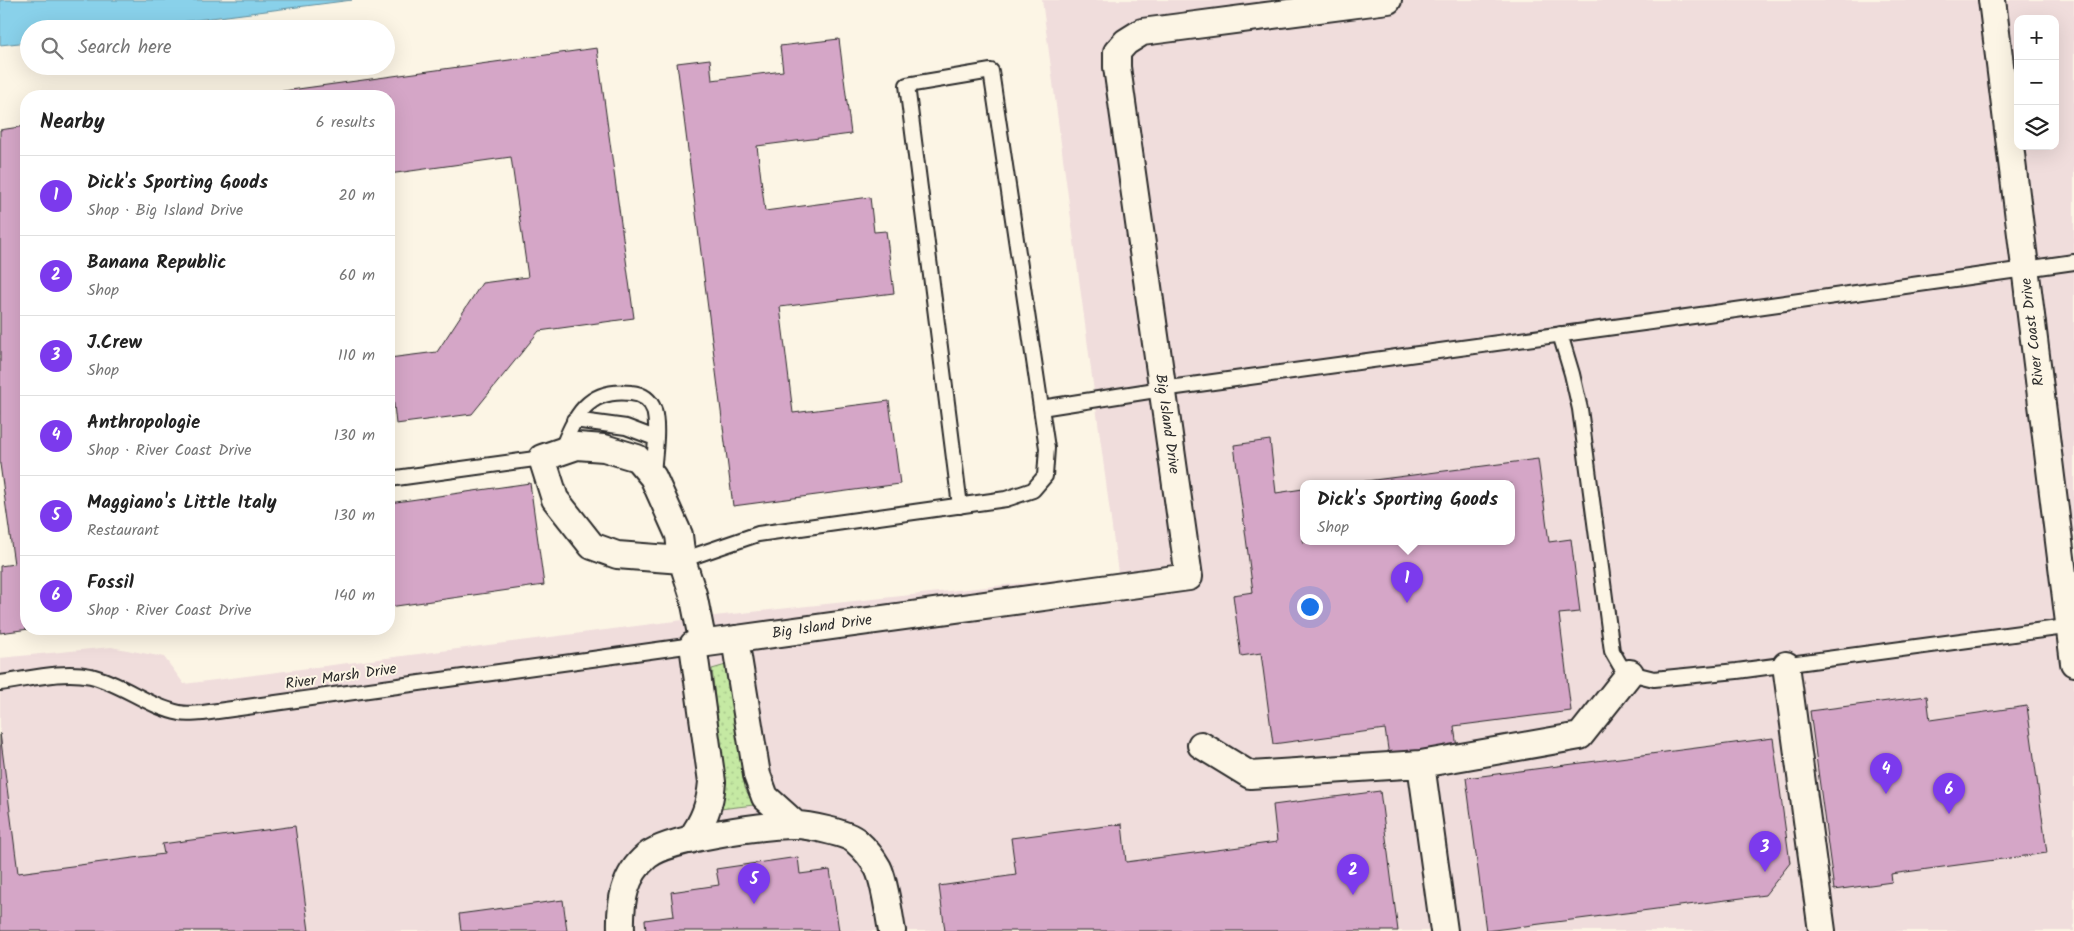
<!DOCTYPE html>
<meta charset="utf-8">
<style>
body{margin:0;font-family:Kalam,sans-serif;background:#f2f2f2;color:#222}
.controls{position:absolute;right:15px;top:15px;display:grid;overflow:hidden;border-radius:10px;box-shadow:0 5px 20px #0002}
.controls button{width:45px;height:45px;display:grid;place-items:center;padding:0;border:0;border-bottom:1px solid #e0e0e0;background:#fff;color:#222;font:25px sans-serif}
.you{position:absolute;left:1309px;top:606px;width:18px;height:18px;margin:-12px;border:4px solid #fff;border-radius:50%;background:#1a73e8;box-shadow:0 0 0 8px #1a73e833}
.badge{display:grid;place-items:center;width:32px;height:32px;border-radius:50%;background:#7c3aed;color:#fff;font-size:16px;font-weight:700}
.pin{position:absolute;translate:-50% -41px;filter:drop-shadow(0 1px 2px #0008)}
.pin::after{content:'';position:absolute;top:26px;width:18px;height:15px;background:inherit;clip-path:polygon(0 0,100% 0,50% 100%)}
.popup{position:absolute;left:1300px;top:480px;width:215px;height:65px;box-sizing:border-box;display:grid;place-content:center;border-radius:10px;background:#fff;filter:drop-shadow(0 1px 4px #0005);font-size:16px;white-space:nowrap;color:#767676}
.popup b{font-size:19px;color:#222}
.popup::after{content:'';position:absolute;left:50%;top:100%;margin-left:-10px;border:10px solid transparent;border-top-color:#fff}
.list{margin:0;padding:0;list-style:none}
h2{display:flex;justify-content:space-between;align-items:center;height:65px;margin:0;padding:0 20px;font-size:21px}
h2 small{font-size:16px;font-weight:400;color:#767676}
.list li{display:grid;grid-template-columns:32px 1fr auto;gap:15px;align-items:center;box-sizing:border-box;height:80px;padding:0 20px;border-top:1px solid #e0e0e0}
.list b{display:block;font-size:19px;white-space:nowrap}
.list p{margin:0;font-size:16px;white-space:nowrap;color:#767676}
.list em{font-size:16px;font-style:normal;color:#767676}
.icon{flex:none;width:28px;height:28px;fill:none;stroke:currentColor;stroke-width:2;stroke-linecap:round;stroke-linejoin:round}
.map{position:relative;flex:none;width:2074px;height:931px;overflow:hidden}
.search{position:absolute;background:#fff;box-shadow:0 5px 20px #0002;left:20px;top:20px;width:375px;height:55px;display:flex;align-items:center;gap:12px;box-sizing:border-box;padding:0 18px;border-radius:28px;color:#767676;font-size:19px}
.panel{position:absolute;background:#fff;box-shadow:0 5px 20px #0002;left:20px;top:90px;width:375px;height:545px;border-radius:20px}
.map>svg:first-child{display:block}
.built{fill:#f0dddc;fill-rule:evenodd}
.grass{fill:url(#grass-dots);stroke:#788a67}
.water{fill:#89d1ea;stroke:#638f9e}
.building{fill:#d5a6c7;stroke:#2b2b2b}
.lines{fill:none;stroke-linecap:round;stroke-linejoin:round}
.lane-casing{stroke:#2b2b2b;stroke-width:18}
.street-casing{stroke:#2b2b2b;stroke-width:30}
.lane{stroke:#fcf5e5;stroke-width:14}
.street{stroke:#fcf5e5;stroke-width:26}
.labels{text-anchor:middle;dominant-baseline:central;stroke-width:4;stroke-linejoin:round;paint-order:stroke}
.street-label{font-size:15px;fill:#2b2b2b;stroke:#fcf5e5}
</style>
<div class="map">
<svg width="2074" height="931" viewBox="0 0 2074 931">
<defs>
<pattern id="grass-dots" width="8" height="8" patternUnits="userSpaceOnUse" patternTransform="scale(1.25)"><rect width="8" height="8" fill="#c5e9a3"/><path d="M2 2h.1M6 6h.1" fill="none" stroke="#a9c88c" stroke-width="1.8" stroke-linecap="round"/></pattern>
</defs>
<rect width="100%" height="100%" fill="#fcf5e5"/>
<filter id="ink" filterUnits="userSpaceOnUse"><feTurbulence type="fractalNoise" baseFrequency=".02" numOctaves="2"/><feDisplacementMap in="SourceGraphic" scale="10" xChannelSelector="R" yChannelSelector="G"/><feConvolveMatrix kernelMatrix="1 2 1 2 8 2 1 2 1" color-interpolation-filters="sRGB"/></filter>
<g filter="url(#ink)">
<path class="built" d="M1042,0H2074V931H0V658L111,647L164,657L184,684L714,616L1118,573ZM2018,19H2055V146H2018ZM1303,484H1511V542H1303Z"/>
<path class="grass" d="M726,665L745,788L754,805L720,809L724,786L712,669Z"/>
<path class="water" d="M0,0H352L125,29H29V42L0,45Z"/>
<path class="building" d="M839,39L851,134L757,146L765,211L870,197L874,232L886,231L894,293L780,307L793,413L889,401L900,484L733,506L677,63L710,59L712,80L783,71L780,46Z
M597,48L634,318L539,331L472,414L396,424L389,358L437,352L482,283L528,277L511,157L389,174V96H247Z
M26,126V177H24L26,193V629H29L0,633V566L14,564L0,464V130Z
M1270,440L1276,493L1303,489V542H1511V484H1343L1538,459L1549,542L1571,539L1580,612L1559,614L1571,711L1454,726L1457,748L1389,756L1385,729L1273,744L1261,653L1241,656L1233,595L1253,592L1234,445Z
M530,483L544,585L389,607V503Z
M1927,696L1930,720L2027,706L2047,853L1891,874L1892,882L1834,890L1810,711Z
M0,733L18,873L164,854L162,844L295,826L309,931H0Z
M1773,738L1790,863L1765,895L1486,931L1466,778Z
M1380,791L1398,931H945L939,886L1016,875L1011,838L1122,824L1126,862L1277,842L1273,805Z
M798,857L800,874L830,870L839,931H646L645,920L674,916L671,892L719,885L716,869Z
M563,900L567,931H461L459,914Z"/>
<g class="lines">
<g class="lane-casing">
<path id="lane" d="M1560,334L1572,374L1580,409L1612,651L1620,665L1630,673L1654,679L1737,671L2073,626
M1041,408L1162,389L1658,321L2074,262
M574,420L626,427L655,438
M561,451C575,416 587,388 631,393C642,394 650,399 654,410C659,430 654,455 653,476
M389,479L542,458
M682,560L758,534L1006,499L1033,490L1045,476L1047,448L991,71L907,85L960,506
M0,683C30,679 62,670 91,676C123,684 149,707 180,713C187,715 196,713 203,713L693,645"/>
</g>
<g class="street-casing">
<path id="street" d="M1992,0L2074,663
M682,560L617,555L592,546L555,499L542,458L577,446L604,448L637,458L653,477L679,535L682,560L693,594L703,644
M735,639L757,775L765,797L796,825
M1786,665L1822,931
M1201,745L1250,775L1421,764L1580,736L1630,673
M1421,764L1444,931
M690,840C704,821 710,805 712,782L693,645L1189,577L1117,67V52L1126,42L1142,32L1388,0
M621,931C620,902 624,875 647,856C668,838 765,825 795,825C808,825 847,833 856,841C864,848 873,859 878,868C885,882 889,915 892,931"/>
</g>
<use href="#lane" class="lane"/>
<use href="#street" class="street"/>
</g>
</g>
<g class="labels">
<g class="street-label">
<text transform="translate(2033 332) rotate(-97)">River Coast Drive</text>
<text transform="translate(1167 424) rotate(82)">Big Island Drive</text>
<text transform="translate(822 627) rotate(-8)">Big Island Drive</text>
<text transform="translate(341 677) rotate(-8)">River Marsh Drive</text>
</g>
</g>
</svg>
<div class="controls">
<button>+</button>
<button>−</button>
<button><svg class="icon" aria-label="layers" viewBox="0 0 24 24"><path d="M12 4l9 5-9 5-9-5zM3 14l9 5 9-5"/></svg></button>
</div>
<div class="you"></div>
<div class="pin badge" style="left:1407px;top:603px">1</div>
<div class="popup"><b>Dick's Sporting Goods</b>Shop</div>
<div class="pin badge" style="left:1353px;top:895px">2</div>
<div class="pin badge" style="left:1765px;top:872px">3</div>
<div class="pin badge" style="left:1886px;top:794px">4</div>
<div class="pin badge" style="left:754px;top:904px">5</div>
<div class="pin badge" style="left:1949px;top:814px">6</div>
<div class="search"><svg class="icon" aria-label="search" viewBox="0 0 24 24"><circle cx="10" cy="10" r="6"/><path d="M15 15l6 6"/></svg>Search here</div>
<section class="panel">
<h2>Nearby<small>6 results</small></h2>
<ul class="list">
<li><span class="badge">1</span><div><b>Dick's Sporting Goods</b><p>Shop · Big Island Drive</p></div><em>20 m</em></li>
<li><span class="badge">2</span><div><b>Banana Republic</b><p>Shop</p></div><em>60 m</em></li>
<li><span class="badge">3</span><div><b>J.Crew</b><p>Shop</p></div><em>110 m</em></li>
<li><span class="badge">4</span><div><b>Anthropologie</b><p>Shop · River Coast Drive</p></div><em>130 m</em></li>
<li><span class="badge">5</span><div><b>Maggiano's Little Italy</b><p>Restaurant</p></div><em>130 m</em></li>
<li><span class="badge">6</span><div><b>Fossil</b><p>Shop · River Coast Drive</p></div><em>140 m</em></li>
</ul>
</section>
</div>
